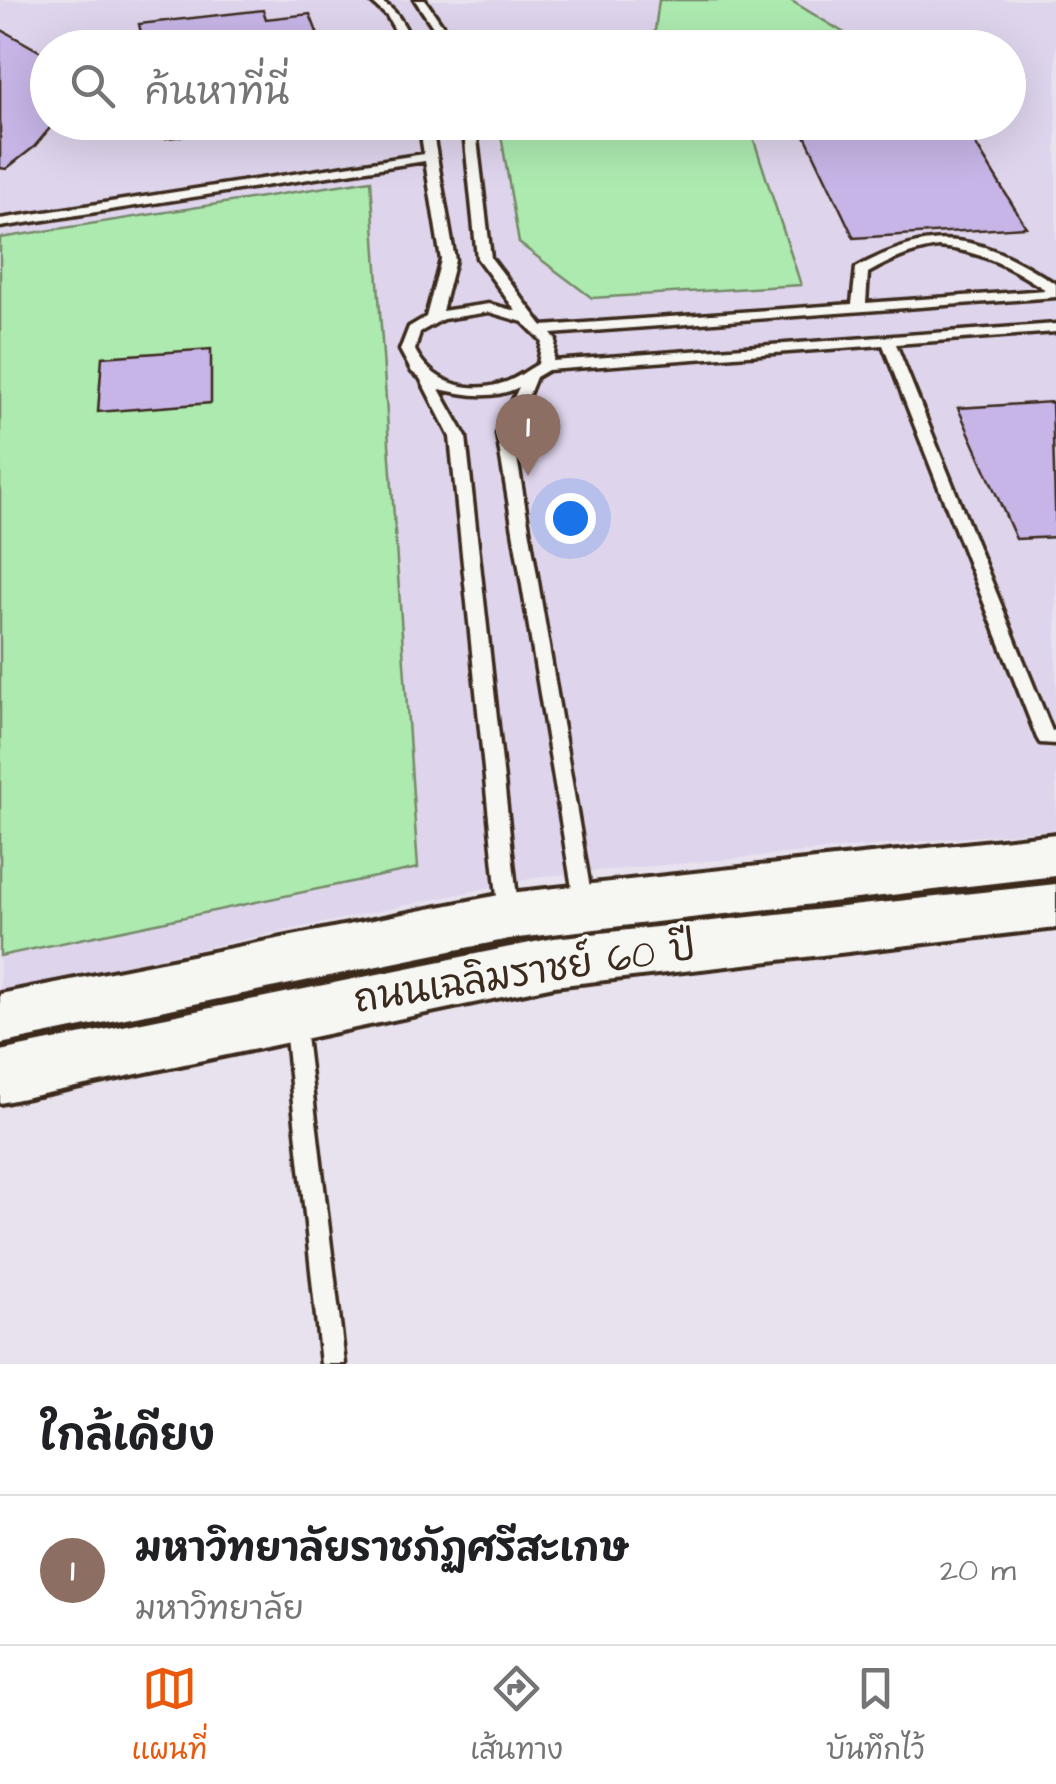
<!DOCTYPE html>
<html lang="th">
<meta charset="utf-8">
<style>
body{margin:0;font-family:"Architects Daughter","Playpen Sans Thai",sans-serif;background:#f2f2f2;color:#202124}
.you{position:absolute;left:570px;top:518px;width:35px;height:35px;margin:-25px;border:8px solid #fff;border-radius:50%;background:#1a73e8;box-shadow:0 0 0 15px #1a73e833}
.badge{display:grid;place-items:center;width:65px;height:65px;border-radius:50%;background:#ea580c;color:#fff;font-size:32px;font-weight:700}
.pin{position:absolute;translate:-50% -82px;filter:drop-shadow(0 2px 5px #0008)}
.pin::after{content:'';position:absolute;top:52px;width:35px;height:30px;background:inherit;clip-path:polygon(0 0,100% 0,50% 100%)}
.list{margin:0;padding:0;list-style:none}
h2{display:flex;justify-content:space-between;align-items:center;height:130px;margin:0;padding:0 40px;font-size:42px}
h2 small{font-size:32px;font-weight:400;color:#757577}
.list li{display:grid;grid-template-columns:65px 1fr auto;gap:30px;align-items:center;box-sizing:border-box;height:150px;padding:0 40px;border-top:2px solid #e0e0e0}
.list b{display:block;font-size:38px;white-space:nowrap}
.list p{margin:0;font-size:32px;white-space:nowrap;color:#757577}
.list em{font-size:32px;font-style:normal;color:#757577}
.icon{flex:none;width:55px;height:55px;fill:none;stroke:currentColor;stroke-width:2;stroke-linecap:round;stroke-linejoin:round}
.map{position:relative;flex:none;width:1056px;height:1364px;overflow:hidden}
.search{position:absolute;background:#fff;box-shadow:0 10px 40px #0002;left:30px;right:30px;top:30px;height:110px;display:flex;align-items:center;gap:25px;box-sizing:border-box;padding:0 35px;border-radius:55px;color:#757577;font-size:38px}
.sheet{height:280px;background:#fff}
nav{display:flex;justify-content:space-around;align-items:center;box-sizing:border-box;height:140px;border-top:2px solid #e0e0e0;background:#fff;font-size:28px;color:#757577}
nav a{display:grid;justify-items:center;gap:5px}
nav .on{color:#ea580c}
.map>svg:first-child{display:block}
.built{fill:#ded4ec;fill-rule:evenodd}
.green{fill:#adeab0;stroke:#748a67;stroke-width:2.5}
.building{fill:#c6b5e6;stroke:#3b2a1e;stroke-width:2.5}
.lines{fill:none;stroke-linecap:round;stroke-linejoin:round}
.lane-casing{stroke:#3b2a1e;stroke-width:7}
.secondary-casing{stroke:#3b2a1e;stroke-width:8}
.lane{fill:#f6f6f2;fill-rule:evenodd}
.secondary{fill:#f6f6f2;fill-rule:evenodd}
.labels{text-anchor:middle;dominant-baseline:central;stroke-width:8;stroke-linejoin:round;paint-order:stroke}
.street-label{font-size:38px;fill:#3b2a1e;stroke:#f6f6f2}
</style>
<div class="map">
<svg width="1056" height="1364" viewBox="0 0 1056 1364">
<rect width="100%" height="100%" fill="#e8e2ee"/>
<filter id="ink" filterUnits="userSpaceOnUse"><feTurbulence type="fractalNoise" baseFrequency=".01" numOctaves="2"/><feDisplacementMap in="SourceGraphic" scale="20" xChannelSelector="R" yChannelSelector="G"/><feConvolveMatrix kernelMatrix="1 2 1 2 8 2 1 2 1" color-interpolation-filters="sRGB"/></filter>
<g filter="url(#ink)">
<path class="built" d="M0,0H1056V829L544,876L0,991ZM48,48H1008V122H48Z"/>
<path class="green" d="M659,0H790L854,39L859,47H557L654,38Z
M499,123H776L749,125L801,285L592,298L519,243Z
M371,180L418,868L0,956V238Z"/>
<path class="building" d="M263,10L266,19L310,14L323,48H101L99,38L141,33L139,24Z
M0,29L48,56V122H55L34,147L6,169L0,168Z
M115,122H296L166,138L163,125L117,131Z
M962,122L1026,227L854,238L800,125Z
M211,349V403L98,412L102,357Z
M1052,402L1056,537L1016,539L958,408Z"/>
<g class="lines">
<g class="lane-casing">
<path id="lane" d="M369,0C395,0 405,28 416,48H405L387,16Z
M415,0H425L458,48H447Z
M419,122H431L455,260L442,311L489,304L516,311L477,258L463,122H475L491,258L543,326L852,304L856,268C937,223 981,236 1056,284V297L551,334L556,340L553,361L1056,324V332L896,344L1052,731L1056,730V744L1040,743L1037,738L883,345L548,370L536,377L513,434L593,906L590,912L583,914L576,912L497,434L519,387C493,400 466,395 439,389L466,437L519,916L516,922L509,924L502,922L499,916L450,437L420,378L412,372L400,350L409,327L426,317L441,260L425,161L0,227V219L424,154ZM938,247C979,250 1011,267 1046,290L866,303L868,273C891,260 911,251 938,247ZM489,312L523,322L542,341L538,364C527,370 515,380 503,383C468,395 431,382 415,350L420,332L443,319Z
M294,1010L301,1013L304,1019L345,1364H321L284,1019L287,1013Z"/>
</g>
<g class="secondary-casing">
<path id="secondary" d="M1056,834V876L509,939L0,1044V994L509,893Z
M1056,884V928L554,986L0,1103V1051L554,938Z"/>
</g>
<use href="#lane" class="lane"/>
<use href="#secondary" class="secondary"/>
</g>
</g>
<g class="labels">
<g class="street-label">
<text transform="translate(525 974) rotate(-9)">ถนนเฉลิมราชย์ 60 ปี</text>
</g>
</g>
</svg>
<div class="you"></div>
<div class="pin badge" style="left:528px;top:476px;background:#8d6e63">1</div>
<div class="search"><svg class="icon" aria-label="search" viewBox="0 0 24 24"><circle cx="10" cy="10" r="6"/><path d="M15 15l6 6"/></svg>ค้นหาที่นี่</div>
</div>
<section class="sheet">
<h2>ใกล้เคียง<small></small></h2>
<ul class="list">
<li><span class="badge" style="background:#8d6e63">1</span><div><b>มหาวิทยาลัยราชภัฏศรีสะเกษ</b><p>มหาวิทยาลัย</p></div><em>20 m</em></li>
</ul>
</section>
<nav>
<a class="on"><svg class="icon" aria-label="map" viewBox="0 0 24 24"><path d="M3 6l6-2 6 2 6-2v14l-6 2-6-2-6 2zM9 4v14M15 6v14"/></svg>แผนที่</a>
<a><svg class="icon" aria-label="directions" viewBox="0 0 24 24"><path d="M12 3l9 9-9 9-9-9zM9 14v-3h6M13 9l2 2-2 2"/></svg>เส้นทาง</a>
<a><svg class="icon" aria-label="saved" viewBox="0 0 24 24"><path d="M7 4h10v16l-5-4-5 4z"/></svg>บันทึกไว้</a>
</nav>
